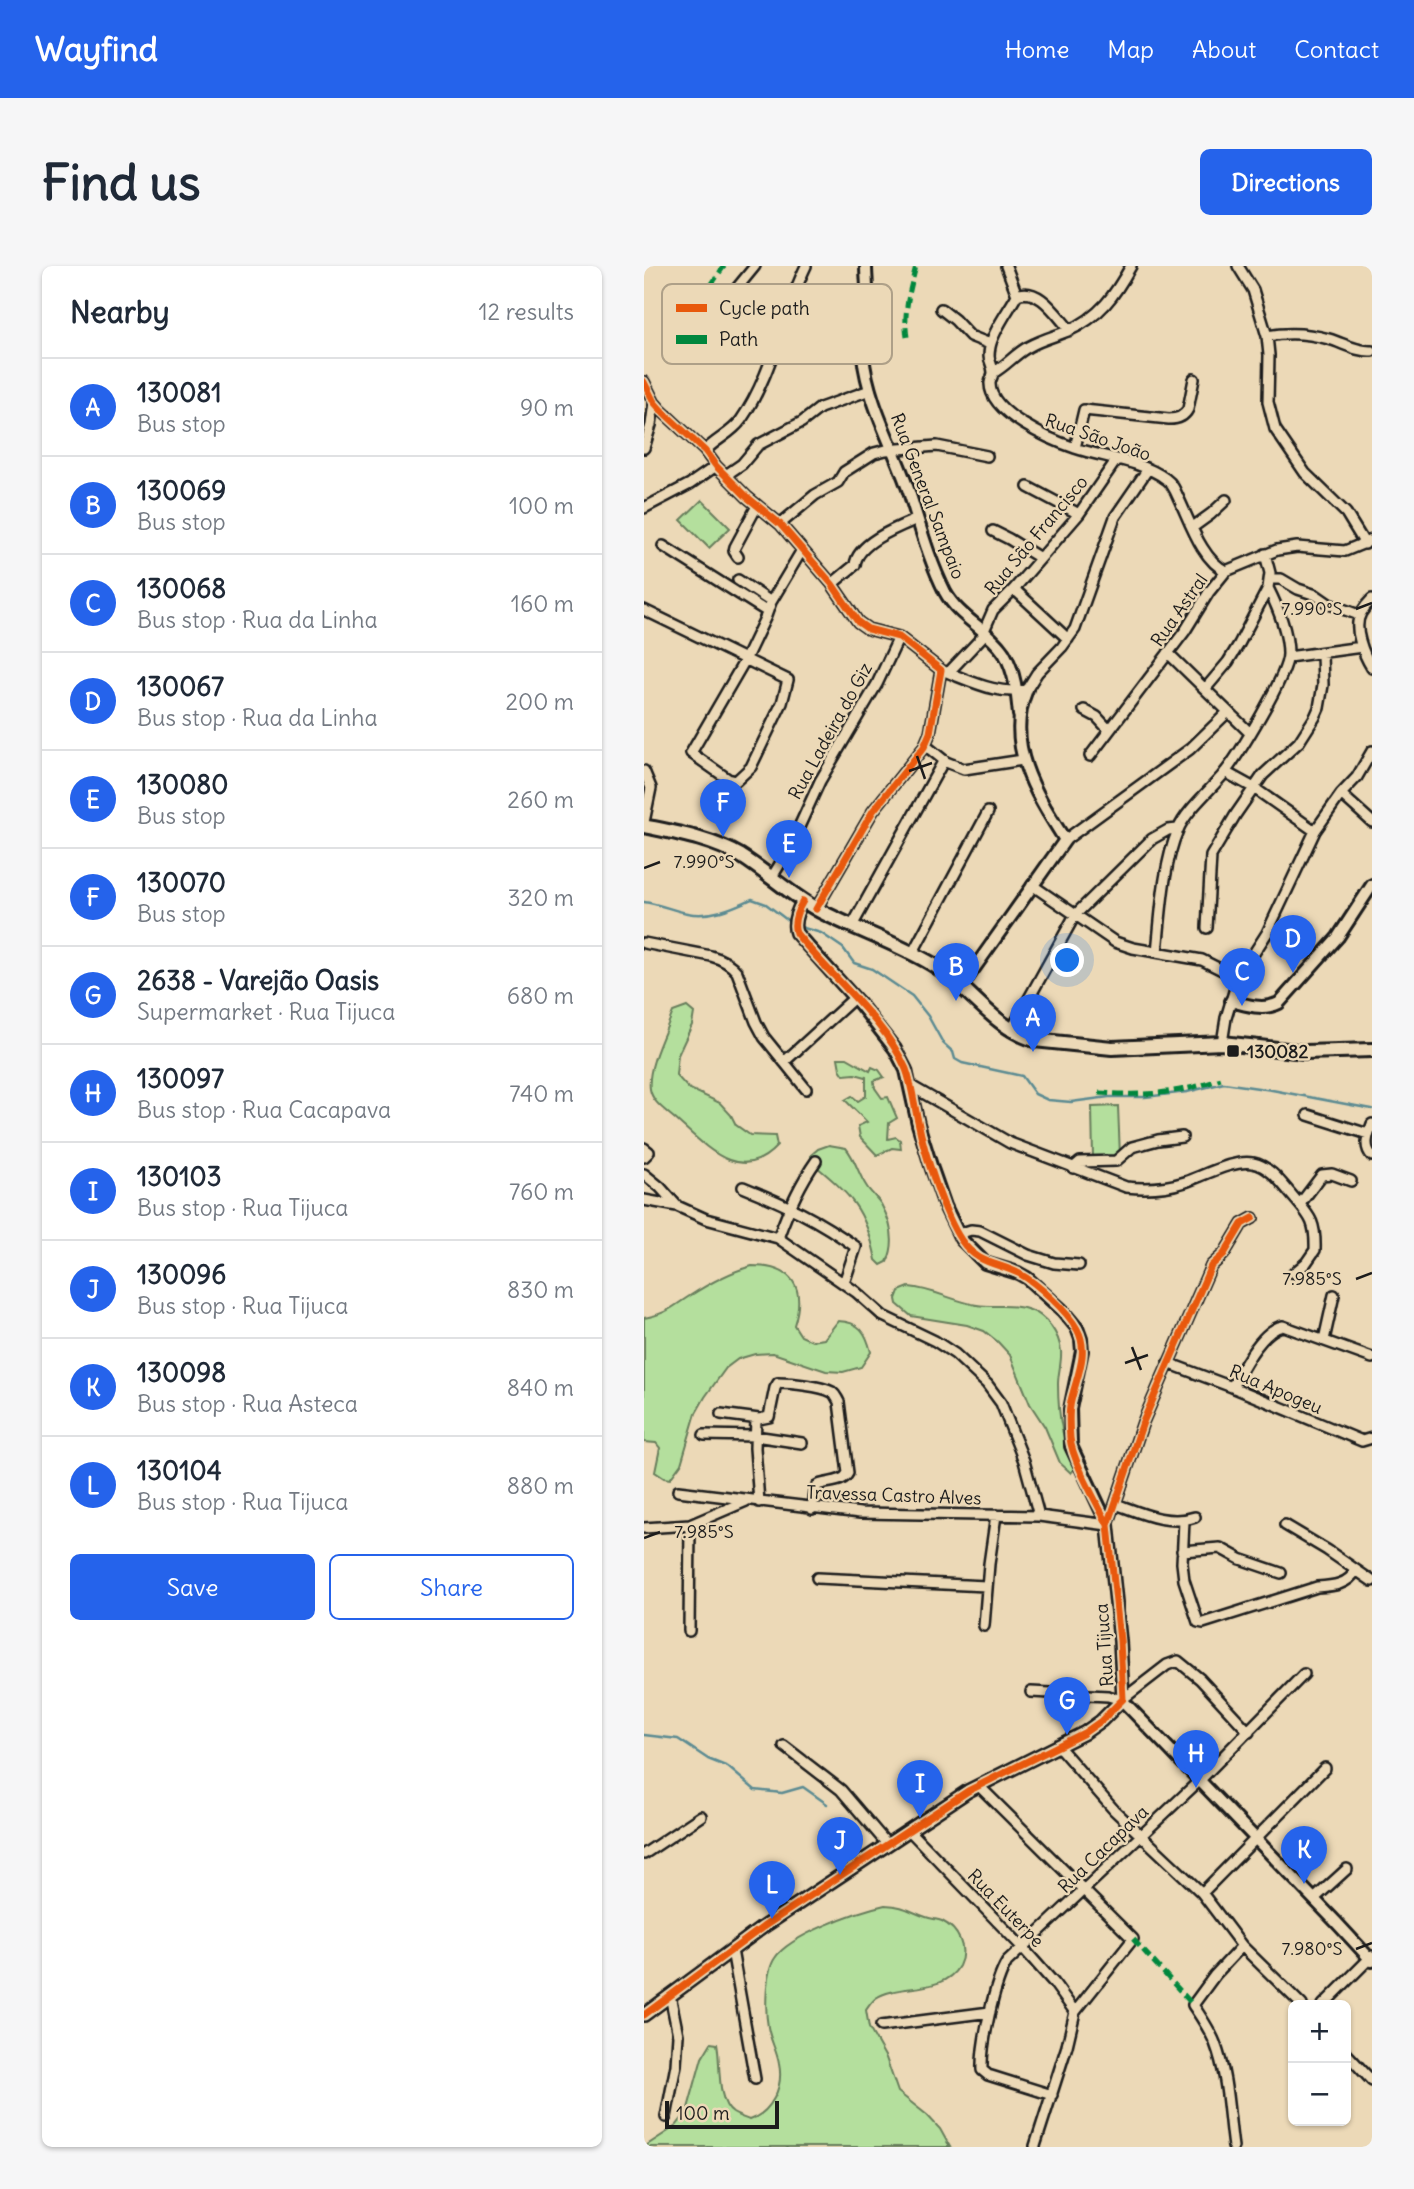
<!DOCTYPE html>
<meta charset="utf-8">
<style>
body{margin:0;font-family:Delius,sans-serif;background:#f6f6f7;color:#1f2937}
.controls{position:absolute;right:21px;bottom:21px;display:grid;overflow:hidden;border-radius:10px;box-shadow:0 2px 5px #0004}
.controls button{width:63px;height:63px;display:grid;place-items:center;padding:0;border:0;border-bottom:2px solid #e0e1e3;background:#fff;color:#1f2937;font:35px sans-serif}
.scale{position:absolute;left:21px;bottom:18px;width:114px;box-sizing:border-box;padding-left:7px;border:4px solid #1c1c1c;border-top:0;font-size:19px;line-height:24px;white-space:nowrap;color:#1c1c1c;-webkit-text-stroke:5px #ecd9b7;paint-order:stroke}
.you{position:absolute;left:424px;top:695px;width:24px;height:24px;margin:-18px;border:5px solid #fff;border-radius:50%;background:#1a73e8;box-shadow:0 0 0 10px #1a73e833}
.badge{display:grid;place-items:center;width:46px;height:46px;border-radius:50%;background:#2563eb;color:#fff;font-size:23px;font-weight:700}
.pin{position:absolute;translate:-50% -58px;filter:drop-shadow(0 2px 4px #0008)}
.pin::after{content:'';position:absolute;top:37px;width:24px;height:21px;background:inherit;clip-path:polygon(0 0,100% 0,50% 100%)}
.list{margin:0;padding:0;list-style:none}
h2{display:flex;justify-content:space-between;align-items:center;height:91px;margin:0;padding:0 28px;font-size:30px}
h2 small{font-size:23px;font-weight:400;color:#747a83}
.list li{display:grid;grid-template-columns:46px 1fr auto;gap:21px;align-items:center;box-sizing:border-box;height:98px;padding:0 28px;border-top:2px solid #e0e1e3}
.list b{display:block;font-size:26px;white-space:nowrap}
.list p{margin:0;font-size:23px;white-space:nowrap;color:#747a83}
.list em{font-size:23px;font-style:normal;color:#747a83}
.actions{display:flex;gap:14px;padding:21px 28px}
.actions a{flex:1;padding:16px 0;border:2px solid #2563eb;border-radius:10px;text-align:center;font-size:24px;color:#2563eb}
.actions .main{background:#2563eb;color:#fff}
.map{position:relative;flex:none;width:728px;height:1881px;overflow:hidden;border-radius:10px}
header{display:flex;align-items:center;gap:42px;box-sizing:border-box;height:98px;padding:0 35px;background:#2563eb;color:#fff}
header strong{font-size:33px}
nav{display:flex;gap:38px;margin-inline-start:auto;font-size:24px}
.intro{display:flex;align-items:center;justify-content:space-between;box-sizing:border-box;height:168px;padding:0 42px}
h1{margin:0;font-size:49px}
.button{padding:18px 32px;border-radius:10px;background:#2563eb;color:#fff;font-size:24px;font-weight:700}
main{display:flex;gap:42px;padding:0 42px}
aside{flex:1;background:#fff;border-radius:10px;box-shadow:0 2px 5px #0004}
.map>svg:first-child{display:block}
.green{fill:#b4df9d;stroke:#687e5c;stroke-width:2}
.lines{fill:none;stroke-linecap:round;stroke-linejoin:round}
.stream{stroke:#5b8b92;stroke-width:2.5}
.minor-casing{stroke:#1c1c1c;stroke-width:14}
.tertiary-casing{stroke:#1c1c1c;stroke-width:16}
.secondary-casing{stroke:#1c1c1c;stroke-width:18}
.minor{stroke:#ecd9b7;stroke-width:9}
.tertiary{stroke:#ecd9b7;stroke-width:10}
.secondary{stroke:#ecd9b7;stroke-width:12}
.quiet{stroke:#00873e;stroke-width:5;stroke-dasharray:10 5;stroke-linecap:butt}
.cycleway-casing{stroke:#ecd9b7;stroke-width:11}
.cycleway{stroke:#e8590c;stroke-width:7}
.ticks{fill:none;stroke:#1c1c1c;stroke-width:2.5}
.poi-dot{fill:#1c1c1c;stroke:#ecd9b7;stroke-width:2.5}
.labels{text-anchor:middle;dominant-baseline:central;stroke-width:5;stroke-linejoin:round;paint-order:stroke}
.street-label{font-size:18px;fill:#1c1c1c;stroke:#ecd9b7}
.poi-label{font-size:18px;font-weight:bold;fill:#1c1c1c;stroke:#ecd9b7;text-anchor:start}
.key{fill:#ecd9b7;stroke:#aea088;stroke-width:2}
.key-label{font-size:19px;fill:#1c1c1c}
.ticks-label{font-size:18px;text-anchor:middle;fill:#1c1c1c;stroke:#ecd9b7;stroke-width:5;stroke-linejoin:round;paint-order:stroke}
</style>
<header>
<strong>Wayfind</strong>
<nav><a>Home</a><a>Map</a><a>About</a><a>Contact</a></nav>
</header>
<div class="intro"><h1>Find us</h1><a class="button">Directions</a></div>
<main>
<aside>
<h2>Nearby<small>12 results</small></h2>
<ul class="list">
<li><span class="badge">A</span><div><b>130081</b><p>Bus stop</p></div><em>90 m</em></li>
<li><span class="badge">B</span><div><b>130069</b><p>Bus stop</p></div><em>100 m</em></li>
<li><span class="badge">C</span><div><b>130068</b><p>Bus stop · Rua da Linha</p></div><em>160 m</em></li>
<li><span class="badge">D</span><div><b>130067</b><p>Bus stop · Rua da Linha</p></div><em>200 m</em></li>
<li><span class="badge">E</span><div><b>130080</b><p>Bus stop</p></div><em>260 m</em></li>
<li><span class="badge">F</span><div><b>130070</b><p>Bus stop</p></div><em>320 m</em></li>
<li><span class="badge">G</span><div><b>2638 - Varejão Oasis</b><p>Supermarket · Rua Tijuca</p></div><em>680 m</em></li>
<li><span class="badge">H</span><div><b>130097</b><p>Bus stop · Rua Cacapava</p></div><em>740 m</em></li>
<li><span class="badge">I</span><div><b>130103</b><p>Bus stop · Rua Tijuca</p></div><em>760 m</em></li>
<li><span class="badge">J</span><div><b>130096</b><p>Bus stop · Rua Tijuca</p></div><em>830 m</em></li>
<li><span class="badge">K</span><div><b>130098</b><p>Bus stop · Rua Asteca</p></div><em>840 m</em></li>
<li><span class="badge">L</span><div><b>130104</b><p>Bus stop · Rua Tijuca</p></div><em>880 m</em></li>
</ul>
<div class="actions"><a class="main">Save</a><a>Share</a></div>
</aside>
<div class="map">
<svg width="728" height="1881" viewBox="0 0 728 1881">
<rect width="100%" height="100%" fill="#ecd9b7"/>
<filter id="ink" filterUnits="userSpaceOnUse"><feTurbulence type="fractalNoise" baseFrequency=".0143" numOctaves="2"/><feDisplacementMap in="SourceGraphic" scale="14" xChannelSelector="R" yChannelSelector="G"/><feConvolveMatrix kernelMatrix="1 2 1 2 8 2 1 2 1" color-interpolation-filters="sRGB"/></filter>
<g filter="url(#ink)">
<path class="green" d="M58,234L86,262L65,282L37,254Z
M43,741L50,747L48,759L34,789L32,809L44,822L76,837L87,849L92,859L106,869L131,870L133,880C95,921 60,878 30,852C21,844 8,836 6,823C3,801 21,767 29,746Z
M194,792H203L226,805L228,801L235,804L240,811L230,815L231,822L238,832L244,831L253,852L245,857L244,873L252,871L256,874L257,883L248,882L233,889L216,871L214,860L223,856L201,834L208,830L214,835L222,830V811L211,808L200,809L196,803Z
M474,840L476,890L449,892L448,841Z
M185,879L202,882C212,894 214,908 223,921C227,927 233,932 237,938C247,956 252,977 243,996L237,999L232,994C222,943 206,928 167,896V889L174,883Z
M108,1000C149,1000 162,1021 150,1059L157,1070L168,1075L180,1073L194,1055C216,1056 222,1066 227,1086L217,1101L199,1106L182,1105L129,1087L111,1088L94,1093L82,1102L61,1131L52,1147L37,1198L26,1213L20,1212L11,1206L16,1182L12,1177L0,1176V1052C22,1048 27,1042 44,1031C64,1018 85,1006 108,1000Z
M265,1021C289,1023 309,1035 333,1039C351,1042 369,1037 386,1044C403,1050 415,1068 417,1085C418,1095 414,1107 414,1118C414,1145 418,1178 432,1201L427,1207L416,1197L401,1161L386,1138L366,1089L354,1076L340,1065L323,1059L267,1050L253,1038L252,1033L255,1025Z
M241,1639C262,1640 264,1645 282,1651C287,1653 293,1653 298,1655C314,1663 324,1682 315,1700C299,1729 253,1717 232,1732C228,1735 225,1740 222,1744L225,1762L242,1792L254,1826L283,1849L296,1863L306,1881H0L32,1860L43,1846L58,1792L67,1777L73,1778C77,1796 72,1836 89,1847C94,1850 100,1852 105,1854C127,1847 140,1821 135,1798C133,1785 126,1774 124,1761C121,1745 121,1706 131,1692C146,1669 214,1645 241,1639Z"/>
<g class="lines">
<path class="stream" d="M0,636C15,638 28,644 43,647C66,652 88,642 108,633L122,638L147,657
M153,660L177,667L199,682L210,697L228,703L268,730L284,750L299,777L309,786L311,793L318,797L378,810L391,828L404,834L427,836L465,831H501L543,826L580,817L628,824L728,843
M0,1469L34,1473L64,1493L84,1501L111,1524L138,1527L159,1521L183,1538"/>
<g class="minor-casing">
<path id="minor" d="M362,0L373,29C365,44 349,65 346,81C343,96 348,95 349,106C349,112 347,111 346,117C345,147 407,174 431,182C461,192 496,194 522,213C528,217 531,224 534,231C545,253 558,295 582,305
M594,0L609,24L623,70L625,89L624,136L631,163L661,207L702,247L721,278
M373,29C395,20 413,50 426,64
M297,43L311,54L326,70L346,78
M623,70C644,66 664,67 685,73C699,77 713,86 728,85
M48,77L111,0
M349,107C363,99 371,88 384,81C396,74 411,70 424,65C456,51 471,29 487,0
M0,116L10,136L17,144L61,185L72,200L103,231L136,258L188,318L214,356L224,363L255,371L297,404L286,467L280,481L229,545L172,643
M0,182L7,159L10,136
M431,182L440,144L525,153C533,153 540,151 544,143L550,113
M61,185C72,173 88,167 97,154C129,108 138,49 162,0
M82,209L98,198L114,179L158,156L176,142L226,124
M384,221L435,248
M0,242L46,218L72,200
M136,258L171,229L194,216L200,206L230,187L242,184L293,180L343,190
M549,261L567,248L582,234
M349,265L365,273L396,292
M19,280L122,345
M94,291L90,285L91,281L113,240
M626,313H637L654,323L672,329L685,338L715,349
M94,314L127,336
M188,318L211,299C213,277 254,261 273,253
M370,323L424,373
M728,333C724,337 720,342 717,347C708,362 720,389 728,402
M0,344L144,414L138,437L107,501L92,515L84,513L47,487L101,394L122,350L127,336L158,284
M339,367L349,344L370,323L435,248L473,193
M524,387L606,467
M644,391L718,381
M297,404C323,413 355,431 383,423L393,407L418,381L431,363L471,251L504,203
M305,406L341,368
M562,422L584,396L595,378L624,322L626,307L621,288
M440,444L453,451L465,464
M281,479L302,496L320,503L379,494
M446,490L541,365L565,326L582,305L633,284L653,281L701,285L728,274
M0,505L7,522L0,556
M581,506L610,522L671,565
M697,528L728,556
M421,574L546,483L584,446
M128,611L144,585L176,515L233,418L255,371
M388,619L471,676L489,682L558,694L594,712
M208,660L300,494
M563,662L567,590L592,548L619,509L655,476L671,451L675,442L679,419L678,388
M0,677L67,690C78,693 86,697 93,706L112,756L120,771L162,823
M513,686C517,648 519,599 534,564C541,546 565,525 578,510C593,492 644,409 644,388C644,365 634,342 624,322
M268,688L344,546
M367,765L431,649L508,573L524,564L534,563
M578,777L582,752L594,712L623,667L671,565L697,528L713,511L728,485
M140,796L210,732
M267,820L366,877L482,921C501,923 522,922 541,916C559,910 590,893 609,897C625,900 636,915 646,927C665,950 672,953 671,984L662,997L650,1007
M664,849L724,868
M728,858C724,869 719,880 728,890
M0,882L5,886L0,891
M429,902L436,896L472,895L488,881L514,874L538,871
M0,908L16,921L33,940
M99,921C141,938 175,954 212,981L200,1017
M0,934L33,940L62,953L134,972L212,1026L239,1050L291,1075L311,1088L343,1118L357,1137L380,1195L395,1250
M656,938L678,909L688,908L707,915
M314,968L327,964L336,965L384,989L410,997L435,999
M134,972C144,944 155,919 172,895
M680,1074L690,1029
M524,1097L588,1121L718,1175L728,1172
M588,1121C598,1103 618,1063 639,1060L728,1092
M77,1148L115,1153L125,1151L131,1122L134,1117C147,1117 177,1120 188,1126C192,1129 192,1131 195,1136L204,1207C199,1217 184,1215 174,1219L170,1225L168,1243
M112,1153L111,1182L115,1236
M60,1169L111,1170L158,1177
M34,1225L216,1247L395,1250L464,1259L499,1156L567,1000L580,988L598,958L609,952
M472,1238C497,1247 524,1260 551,1251
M540,1255L538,1297L540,1314L554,1356L559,1357L673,1321C689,1320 704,1319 712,1304
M641,1259L683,1284L728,1315
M0,1262L46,1259L102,1235
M538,1285L576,1282L596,1293L637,1307
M173,1312L342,1320
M340,1360L345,1298L352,1249
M45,1365L46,1259
M387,1426L464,1430L478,1434
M479,1433L523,1399L534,1395L556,1413L605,1466
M140,1480L197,1524L243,1578
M415,1481L470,1544L558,1627L598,1680L658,1739
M335,1520L489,1673L431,1746L423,1780L391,1880
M265,1564L379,1682L410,1717L431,1746
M0,1588L57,1550
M558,1627L681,1502
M670,1633L703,1603
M88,1684L111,1813
M679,1739L728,1690
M237,1760L346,1746
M702,1787L728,1815
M408,1829L344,1809L338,1804C337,1779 350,1717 363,1696L555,1515L660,1408
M22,1851L32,1799L34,1769L26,1729
M589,1881C584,1846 584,1811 571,1777C566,1764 557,1751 549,1739L571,1709L598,1680"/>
</g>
<g class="tertiary-casing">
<path id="tertiary" d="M222,0C222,12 224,25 223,37C223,55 217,73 219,90C224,138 250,181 265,226C276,260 285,294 301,326C315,352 344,363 360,387C371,406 373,427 375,449
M317,721L421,574C392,528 360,479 383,423
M587,735C604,739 619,745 635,737L694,671L728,619
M478,1434L692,1656L728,1695
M0,1749L119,1661L324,1525L440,1467L457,1455L479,1433L476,1375L464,1259L427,1180L426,1143L438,1085L437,1073L433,1062L418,1044L383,1012L374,1007L341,997L317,973L301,940L288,903L274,858L262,804L251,783L215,737L152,667C148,656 153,645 159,635"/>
</g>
<g class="secondary-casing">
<path id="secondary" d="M0,560C33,567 68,573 97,590C124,607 148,630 176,645C213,664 253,677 288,698C325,720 347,760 390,774L468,782L578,777L661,786L728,784"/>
</g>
<use href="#minor" class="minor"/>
<use href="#tertiary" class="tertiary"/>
<use href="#secondary" class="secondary"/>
<path class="quiet" d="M37,70L47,42L61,28L80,0
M263,71C259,47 266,24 272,0
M455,827C502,830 533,828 577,813
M489,1673L549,1739"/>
<g class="cycleway-casing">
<path id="cycleway" d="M0,116L10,136L17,144L61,185L72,200L103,231L136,258L188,318L214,356L224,363L255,371L297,404L286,467L280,481L229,545L172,643
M159,635C153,645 148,656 152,667C185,709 241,754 262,803C268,819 270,838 274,855C280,886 300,949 317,974C334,999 353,996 376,1008C393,1017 424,1046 433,1063C446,1086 432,1112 427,1135C424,1147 425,1160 426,1172C428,1194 453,1237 464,1259
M0,1749L119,1661L324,1525L440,1467L457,1455L479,1433L476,1375L464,1259L499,1156L567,1000L580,988L598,958L609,952"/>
</g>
<use href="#cycleway" class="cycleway"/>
</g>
</g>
<path class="ticks" d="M712,343L728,337M273,490L281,513M265,505L288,497M0,602L16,596M712,1013L728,1007M488,1081L497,1104M481,1097L504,1089M0,1272L16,1266M712,1683L728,1677"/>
<rect class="poi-dot" x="582" y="778" width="14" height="14" rx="3.5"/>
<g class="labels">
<g class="street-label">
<text transform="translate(454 171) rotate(19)">Rua São João</text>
<text transform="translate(284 230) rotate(69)">Rua General Sampaio</text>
<text transform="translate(392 269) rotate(-50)">Rua São Francisco</text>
<text transform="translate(535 344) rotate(-55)">Rua Astral</text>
<text transform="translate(186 465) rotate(-61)">Rua Ladeira do Giz</text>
<text transform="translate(632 1123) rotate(23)">Rua Apogeu</text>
<text transform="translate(250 1229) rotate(2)">Travessa Castro Alves</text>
<text transform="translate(460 1379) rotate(-94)">Rua Tijuca</text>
<text transform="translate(459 1583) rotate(-44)">Rua Cacapava</text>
<text transform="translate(362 1642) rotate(46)">Rua Euterpe</text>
</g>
<g class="poi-label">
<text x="603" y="785">130082</text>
</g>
</g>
<rect x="18" y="18" width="230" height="80" rx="10" class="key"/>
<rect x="32" y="38" width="31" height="8" fill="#e8590c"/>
<rect x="32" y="69" width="31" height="9" fill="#00873e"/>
<g class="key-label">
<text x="75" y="49">Cycle path</text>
<text x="75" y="80">Path</text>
</g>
<g class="ticks-label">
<text x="668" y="349">7.990°S</text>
<text x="60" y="602">7.990°S</text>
<text x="668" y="1019">7.985°S</text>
<text x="60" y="1272">7.985°S</text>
<text x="668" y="1689">7.980°S</text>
</g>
</svg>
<div class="controls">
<button>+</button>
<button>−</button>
</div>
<div class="scale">100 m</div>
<div class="you"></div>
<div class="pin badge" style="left:389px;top:786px">A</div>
<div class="pin badge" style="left:312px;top:735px">B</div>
<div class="pin badge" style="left:598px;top:740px">C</div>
<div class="pin badge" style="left:649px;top:707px">D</div>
<div class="pin badge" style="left:145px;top:612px">E</div>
<div class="pin badge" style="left:79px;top:571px">F</div>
<div class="pin badge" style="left:423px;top:1469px">G</div>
<div class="pin badge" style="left:552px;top:1522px">H</div>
<div class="pin badge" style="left:276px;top:1552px">I</div>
<div class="pin badge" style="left:196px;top:1609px">J</div>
<div class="pin badge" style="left:660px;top:1618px">K</div>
<div class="pin badge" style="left:128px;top:1653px">L</div>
</div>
</main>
